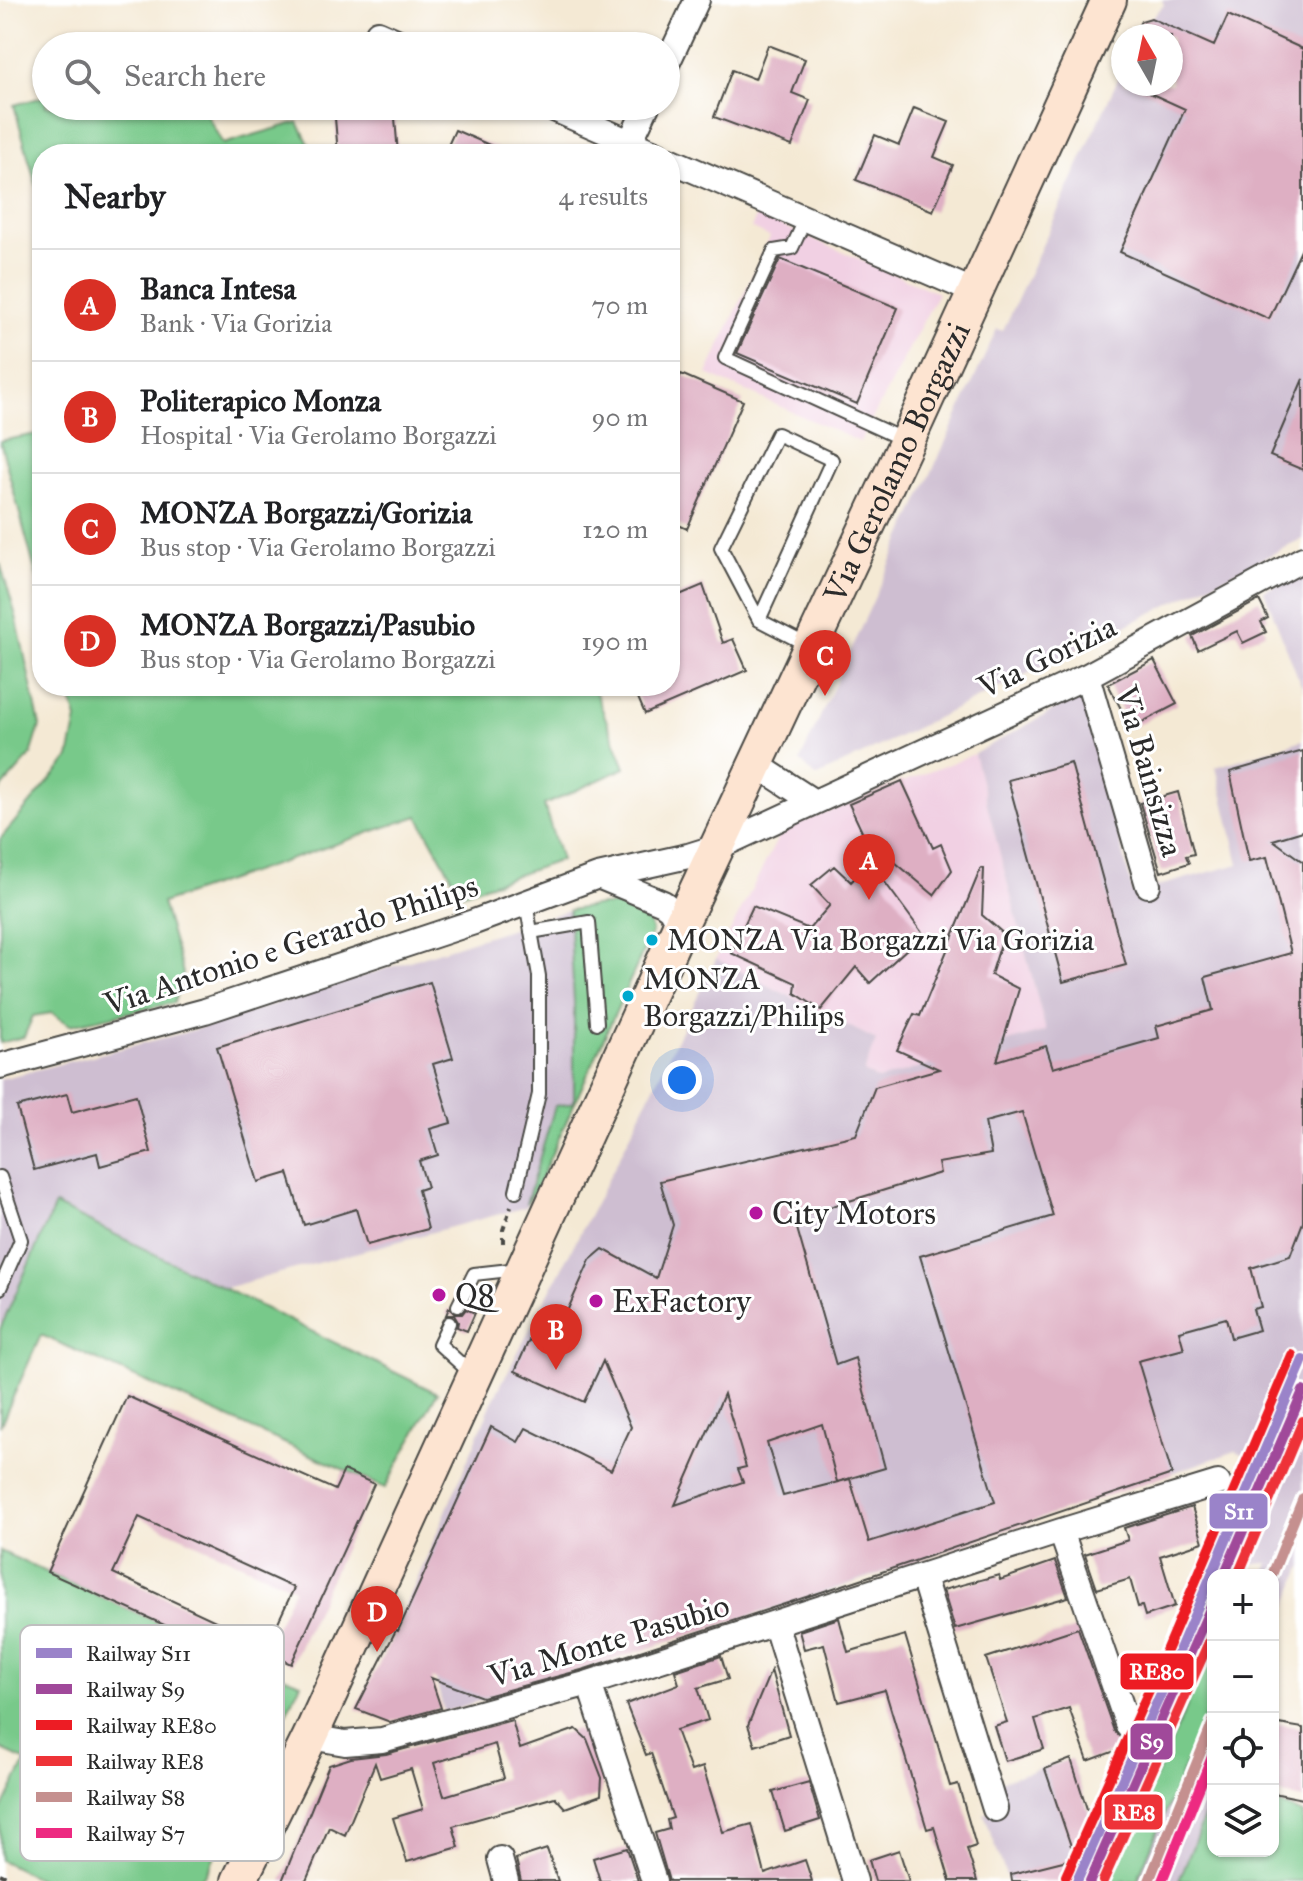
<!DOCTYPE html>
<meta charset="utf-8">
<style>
body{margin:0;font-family:"IM FELL Great Primer",serif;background:#f6f6f6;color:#202124}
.controls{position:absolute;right:24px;bottom:24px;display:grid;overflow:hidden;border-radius:16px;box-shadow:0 2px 6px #0004}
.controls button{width:72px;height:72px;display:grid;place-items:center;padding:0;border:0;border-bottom:2px solid #e0e0e0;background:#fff;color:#202124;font:40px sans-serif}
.compass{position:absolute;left:1111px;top:24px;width:72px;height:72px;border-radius:50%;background:#fff;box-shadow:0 2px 6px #0004;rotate:351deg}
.you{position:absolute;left:682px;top:1080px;width:28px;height:28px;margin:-20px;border:6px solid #fff;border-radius:50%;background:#1a73e8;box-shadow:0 0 0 12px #1a73e833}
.badge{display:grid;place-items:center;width:52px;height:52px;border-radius:50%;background:#d93025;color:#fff;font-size:26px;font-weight:700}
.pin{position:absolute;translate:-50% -66px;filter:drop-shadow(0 2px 4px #0008)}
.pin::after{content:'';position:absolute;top:42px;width:28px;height:24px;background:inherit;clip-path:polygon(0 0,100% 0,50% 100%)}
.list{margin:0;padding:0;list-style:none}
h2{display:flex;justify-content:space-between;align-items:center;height:104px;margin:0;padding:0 32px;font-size:34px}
h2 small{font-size:26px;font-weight:400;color:#757577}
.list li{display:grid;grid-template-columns:52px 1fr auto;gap:24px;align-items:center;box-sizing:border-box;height:112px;padding:0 32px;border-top:2px solid #e0e0e0}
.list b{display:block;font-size:30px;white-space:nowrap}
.list p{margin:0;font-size:26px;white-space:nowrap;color:#757577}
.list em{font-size:26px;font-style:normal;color:#757577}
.icon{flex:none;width:44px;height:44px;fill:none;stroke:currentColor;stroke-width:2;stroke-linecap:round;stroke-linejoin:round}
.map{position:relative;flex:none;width:1303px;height:1881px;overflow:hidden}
.search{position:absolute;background:#fff;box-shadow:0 2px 6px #0004;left:32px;top:32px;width:648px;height:88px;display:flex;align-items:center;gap:20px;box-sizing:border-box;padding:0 28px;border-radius:44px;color:#757577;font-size:30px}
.panel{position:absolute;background:#fff;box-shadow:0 2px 6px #0004;left:32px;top:144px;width:648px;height:552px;border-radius:32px}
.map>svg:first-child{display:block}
.built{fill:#f1d0e3}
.industrial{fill:#cebed1}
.green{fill:#78c98a;stroke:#527a5a;stroke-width:2}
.building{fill:#deafc3;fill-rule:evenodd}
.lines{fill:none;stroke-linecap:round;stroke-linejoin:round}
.lane-casing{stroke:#494844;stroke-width:16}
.street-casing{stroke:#494844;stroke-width:28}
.secondary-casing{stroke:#494844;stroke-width:38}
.path{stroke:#494844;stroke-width:4;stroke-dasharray:6 6;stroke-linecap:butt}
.lane{stroke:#fff;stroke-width:12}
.street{stroke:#fff;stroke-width:24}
.secondary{stroke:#fde4d1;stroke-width:34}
.rail-1-casing{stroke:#fff;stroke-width:16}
.rail-2-casing{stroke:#fff;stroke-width:16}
.rail-3-casing{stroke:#fff;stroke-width:16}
.rail-4-casing{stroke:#fff;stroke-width:16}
.rail-5-casing{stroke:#fff;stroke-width:16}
.rail-6-casing{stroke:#fff;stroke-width:16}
.rail-1{stroke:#9a83c9;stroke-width:10}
.rail-2{stroke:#a0499a;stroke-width:10}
.rail-3{stroke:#ed1c24;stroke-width:10}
.rail-4{stroke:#ee3338;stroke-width:10}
.rail-5{stroke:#c5908f;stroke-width:10}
.rail-6{stroke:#ed2a81;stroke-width:10}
.bus-dot{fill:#00a9ce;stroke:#fff;stroke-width:3}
.poi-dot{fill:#b5179e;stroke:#fff;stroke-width:3}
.labels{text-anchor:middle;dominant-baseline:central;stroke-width:6;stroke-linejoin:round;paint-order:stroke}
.bus-label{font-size:30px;fill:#2b2b2b;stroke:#fff;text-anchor:start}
.street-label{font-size:32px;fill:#2b2b2b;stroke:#fff}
.poi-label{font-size:32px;fill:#2b2b2b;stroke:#fff;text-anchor:start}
.key{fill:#fff;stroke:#bfbfbf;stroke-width:2}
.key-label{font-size:22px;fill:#2b2b2b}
.line-badge{stroke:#fff;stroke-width:3}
.badge-label{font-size:22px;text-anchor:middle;font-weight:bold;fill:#fff}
</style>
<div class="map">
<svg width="1303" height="1881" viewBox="0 0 1303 1881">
<rect width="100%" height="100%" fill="#fff"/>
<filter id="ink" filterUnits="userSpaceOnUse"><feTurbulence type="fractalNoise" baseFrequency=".0125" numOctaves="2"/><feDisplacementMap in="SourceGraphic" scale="16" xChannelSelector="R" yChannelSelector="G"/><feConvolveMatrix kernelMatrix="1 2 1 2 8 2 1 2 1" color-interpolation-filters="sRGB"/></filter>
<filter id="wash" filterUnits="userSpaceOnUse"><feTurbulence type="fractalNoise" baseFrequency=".006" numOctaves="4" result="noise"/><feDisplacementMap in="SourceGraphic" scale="32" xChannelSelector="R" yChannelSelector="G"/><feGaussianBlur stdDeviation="1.8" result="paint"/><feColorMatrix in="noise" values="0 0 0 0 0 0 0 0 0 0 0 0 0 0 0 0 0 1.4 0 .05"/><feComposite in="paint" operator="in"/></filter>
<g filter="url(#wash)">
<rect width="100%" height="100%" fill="#f4e9d4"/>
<path class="built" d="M757,215L938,293L860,442L707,374L770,237L751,228Z
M974,754L1046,1031L878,1080L864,1072L876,1040L716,959L782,830Z"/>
<path class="industrial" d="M1162,0H1303V539L816,777L800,761L997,329L1003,331L1123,68V84H1171V36L1141,21L1152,17L1164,5Z
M1303,572V690L1264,591Z
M1084,694L1133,893L1239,864L1216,767L1303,740V1565L1273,1642V1575H1264L1269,1563L1244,1565L1240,1575H1213V1641L1184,1713L1108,1881H1008L984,1814L1005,1808L997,1782L1071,1759L1095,1830L1252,1458L1236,1451L815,1596L444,1712L425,1637L398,1625L493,1400L616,1164L716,959L876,1040L864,1072L878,1080L1046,1031L974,754Z
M569,910L574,1001V1104L532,1179L526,1207L225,1288L56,1205L0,1329V1079L187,1032Z
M1213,1699V1795L1179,1881H1137Z"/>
<path class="green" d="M46,96V106H202L223,144L298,122L314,154H42V207L14,105Z
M42,433V596L0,441Z
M0,563L16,616L40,726L31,755L0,790Z
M67,686H593L625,768L544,805L561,860L461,894L418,816L162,903L183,973L174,1003L70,1025L52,1013L33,1016L24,1037L0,1043V839L69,758L77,719Z
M600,905H628L648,918L652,932L535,1191L526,1204L555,1106L574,1103V1001L569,910Z
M55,1205L437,1393L385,1488L41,1335L0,1426V1329Z
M0,1551L257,1667L301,1683L206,1874L199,1881H43L0,1860V1814L26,1761L0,1749Z
M1213,1641V1698L1137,1881H1108L1184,1713Z
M1213,1795V1851H1273V1802L1303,1814V1881H1179Z"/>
<g id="blocks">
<path class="building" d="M1228,15L1303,49V246L1269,319L1120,252L1185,109L1130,84H1171V36H1133L1141,21L1151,18L1214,46Z
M768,45L805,59L792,93L810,100L792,146L714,117L732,70L755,79Z
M334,106H394L398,154H338Z
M914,108L949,122L934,157L953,165L933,211L856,180L875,135L899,145Z
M455,130L510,154H444Z
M780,259L898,308L857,404L737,353Z
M681,374L743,401L687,529L670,521V399Z
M1303,379V470L1270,456Z
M703,585L723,643L733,639L747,670L645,714L633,686H670V599Z
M1259,600L1268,618L1261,622L1266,632L1243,643L1237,631L1198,650L1192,636Z
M1154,660L1177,704L1131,728L1108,684Z
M1303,751V831L1273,840L1303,862V1222L1290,1256L1251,1268L1261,1307L1253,1309L1259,1330L1231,1338L1226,1318L1179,1331L1184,1349L1138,1361L1172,1474L849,1583L585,1669L482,1697L431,1678L441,1708L390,1722L356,1709L396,1630L398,1631L491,1427L518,1442L526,1428L611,1470L631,1427L603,1361L584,1402L515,1371L529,1340L560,1354V1327L590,1260L603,1249L656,1278L673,1225L660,1181L856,1135L875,1087L939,1069L897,1050L914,1014L920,1016L981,868L984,869L982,915L1004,934L991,975L1019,989L997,1061L1046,1046L1053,1068L1159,1038L1156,1026L1213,1010L1205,977L1291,953L1267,857L1249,861L1230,772ZM1022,1112L1053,1216L920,1256L995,1502L869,1542L850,1479L783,1496L767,1443L822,1424L837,1482L885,1468L855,1358L836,1365L794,1218L940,1173L938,1163L991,1154L985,1122ZM724,1394L746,1467L738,1469L743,1482L675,1505Z
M1071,763L1126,965L1063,982L1008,780Z
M902,781L933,848L941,844L952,870L934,895L864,836L849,804Z
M1178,792L1194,854L1186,856L1189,863L1161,872L1140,803Z
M870,862L923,934L870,983L856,967L821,1010L795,993L796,983L731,953L753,906L809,929L830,905L811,885L834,866L851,882Z
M430,982L453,1058L433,1064L451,1123L430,1129L438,1155L419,1161L427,1187L418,1190L428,1229L367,1245L356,1209L304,1225L288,1173L258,1182L217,1047Z
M67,1094L72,1112L136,1095L151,1152L100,1166L97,1153L34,1170L17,1107Z
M449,1308L455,1314H462L466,1309L475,1313L467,1331L457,1327L458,1322L454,1315H446Z
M127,1396L335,1490L344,1470L374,1484L291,1664L264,1652L294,1588L139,1517L113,1573L267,1645L257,1667L47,1572Z
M1192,1507L1203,1542L1160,1556L1175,1606L1145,1616L1142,1606L1138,1607L1130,1579L1097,1589L1085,1554L1128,1540L1124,1528Z
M1055,1561L1068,1597L955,1629L943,1590L999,1575L1000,1580Z
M839,1618L848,1652L905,1635L950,1786L958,1784L976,1846L967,1849L977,1881H950L934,1827L927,1829L885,1690L839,1702L824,1644L804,1649L799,1631Z
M1078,1628L1114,1731L1123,1740L1126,1747L1088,1761L1069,1708L1035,1719L1044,1749L1005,1761L994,1726L1007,1722L986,1658Z
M721,1656L728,1679L698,1688L708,1720L676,1730L691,1771L703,1767L723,1832L752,1824L765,1874L805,1860L812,1881H669L655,1833L669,1829L667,1820L673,1818L651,1753L646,1755L626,1704L679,1684L675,1671Z
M771,1670L789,1735L755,1746L748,1725Z
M512,1720L520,1749L576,1729L587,1739L602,1778L601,1795L565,1808L555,1797L453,1826L459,1847L407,1862L393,1818L423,1809L411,1769L380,1778L375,1763L345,1835L329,1827L306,1881H282L329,1765L351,1758L386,1754ZM495,1744L504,1778L444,1796L434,1763Z
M1273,1723L1303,1728V1799L1273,1793Z
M1071,1759L1094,1831L1070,1881H1012L1011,1874L1075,1858L1045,1769Z
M809,1782L820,1820L785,1831L773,1792Z
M627,1848L638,1881H600L593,1858Z
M547,1849L558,1881H521L516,1859Z
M899,1850L909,1881H875L869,1860Z"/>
</g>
</g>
<g filter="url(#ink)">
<use href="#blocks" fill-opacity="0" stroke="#494844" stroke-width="2"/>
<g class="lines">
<g class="lane-casing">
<path id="lane" d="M805,220L792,248L774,251L725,358L904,440
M759,620L832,460L777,434L721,548L759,620L809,646
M531,932L589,922L597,1023
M0,1177L21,1240L0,1288
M516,1191L539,1094V976L526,903
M458,1306L474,1274L519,1269
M449,1323L439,1344L473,1375"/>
</g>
<g class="street-casing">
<path id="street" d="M378,33L408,46
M666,66L697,0
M547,106L657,154
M630,142L647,106
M670,160L975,292
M1087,676L1148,885
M757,765L814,802
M598,876L663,903L670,908L680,926
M0,1066L205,1011L474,922L598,876L688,856L720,846L1087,676L1303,559
M1061,1531L1128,1726
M923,1577L995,1809
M775,1623L855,1881
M589,1683L654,1881
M310,1737L345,1743L382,1740L589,1683L1061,1531L1218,1483
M500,1859L506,1881"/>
</g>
<g class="secondary-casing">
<g id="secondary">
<path id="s1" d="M239,1881L310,1737L680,926L907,441L1109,0"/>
</g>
</g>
<path class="path" d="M503,1243V1230L511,1206
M0,1874L15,1881"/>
<use href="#lane" class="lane"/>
<use href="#street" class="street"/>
<use href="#secondary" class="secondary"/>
<g class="rail-1-casing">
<path id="rail-1" d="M1077,1881L1162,1691L1303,1360"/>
</g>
<g class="rail-2-casing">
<path id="rail-2" d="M1224,1575L1303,1391
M1090,1881L1213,1602"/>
</g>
<g class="rail-3-casing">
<path id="rail-3" d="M1066,1876L1151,1686L1292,1355"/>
</g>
<g class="rail-4-casing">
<path id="rail-4" d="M1238,1575L1303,1421
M1103,1881L1213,1633"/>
</g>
<g class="rail-5-casing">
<path id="rail-5" d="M1272,1575L1303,1498
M1149,1881L1213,1722"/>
</g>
<g class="rail-6-casing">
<path id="rail-6" d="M1162,1881L1213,1754"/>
</g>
<use href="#rail-1" class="rail-1"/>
<use href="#rail-2" class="rail-2"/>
<use href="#rail-3" class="rail-3"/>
<use href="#rail-4" class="rail-4"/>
<use href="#rail-5" class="rail-5"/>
<use href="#rail-6" class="rail-6"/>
</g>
</g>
<g class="bus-dot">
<circle cx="652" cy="940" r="7"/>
<circle cx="628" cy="996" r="7"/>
</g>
<g class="poi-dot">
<circle cx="756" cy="1213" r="8"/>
<circle cx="439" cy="1295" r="8"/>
<circle cx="596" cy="1301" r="8"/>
</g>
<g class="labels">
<g class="bus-label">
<text x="667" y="940">MONZA Via Borgazzi Via Gorizia</text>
<text x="643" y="979">MONZA<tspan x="643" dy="37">Borgazzi/Philips</tspan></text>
</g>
<g class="street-label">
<text stroke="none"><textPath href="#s1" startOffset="1564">Via Gerolamo Borgazzi</textPath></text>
<text transform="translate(1047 657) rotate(-26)">Via Gorizia</text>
<text transform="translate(1149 771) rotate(74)">Via Bainsizza</text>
<text transform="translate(291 945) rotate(-18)">Via Antonio e Gerardo Philips</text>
<text transform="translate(609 1641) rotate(-17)">Via Monte Pasubio</text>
</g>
<g class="poi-label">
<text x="772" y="1213">City Motors</text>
<text x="455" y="1295">Q8</text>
<text x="612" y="1301">ExFactory</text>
</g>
</g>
<rect x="20" y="1625" width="264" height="236" rx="12" class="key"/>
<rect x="36" y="1648" width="36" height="10" fill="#9a83c9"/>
<rect x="36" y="1684" width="36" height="10" fill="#a0499a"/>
<rect x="36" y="1720" width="36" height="10" fill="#ed1c24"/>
<rect x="36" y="1756" width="36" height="10" fill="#ee3338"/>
<rect x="36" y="1792" width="36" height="10" fill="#c5908f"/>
<rect x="36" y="1828" width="36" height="10" fill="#ed2a81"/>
<g class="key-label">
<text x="86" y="1661">Railway S11</text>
<text x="86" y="1697">Railway S9</text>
<text x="86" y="1733">Railway RE80</text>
<text x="86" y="1769">Railway RE8</text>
<text x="86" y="1805">Railway S8</text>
<text x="86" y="1841">Railway S7</text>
</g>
<g class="line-badge">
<rect x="1208" y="1492" width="61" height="38" rx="8" fill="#9a83c9"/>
<rect x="1119" y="1652" width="76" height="39" rx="8" fill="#ed1c24"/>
<rect x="1129" y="1722" width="45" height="39" rx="8" fill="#a0499a"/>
<rect x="1103" y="1793" width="61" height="38" rx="8" fill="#ee3338"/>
</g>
<g class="badge-label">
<text x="1239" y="1519">S11</text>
<text x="1157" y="1679">RE80</text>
<text x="1152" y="1749">S9</text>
<text x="1134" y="1820">RE8</text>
</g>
</svg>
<div class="controls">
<button>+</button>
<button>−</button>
<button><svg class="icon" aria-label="locate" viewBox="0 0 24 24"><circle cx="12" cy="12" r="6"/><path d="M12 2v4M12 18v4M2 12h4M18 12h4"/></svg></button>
<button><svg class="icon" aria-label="layers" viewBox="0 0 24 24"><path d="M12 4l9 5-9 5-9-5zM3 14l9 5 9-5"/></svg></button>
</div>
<svg class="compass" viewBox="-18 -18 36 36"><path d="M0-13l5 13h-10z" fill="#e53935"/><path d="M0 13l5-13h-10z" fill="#757577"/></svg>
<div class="you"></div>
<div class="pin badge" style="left:869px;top:900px">A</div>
<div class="pin badge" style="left:556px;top:1370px">B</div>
<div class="pin badge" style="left:825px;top:696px">C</div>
<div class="pin badge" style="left:377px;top:1652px">D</div>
<div class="search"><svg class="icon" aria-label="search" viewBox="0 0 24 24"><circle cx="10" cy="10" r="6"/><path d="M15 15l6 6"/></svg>Search here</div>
<section class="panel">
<h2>Nearby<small>4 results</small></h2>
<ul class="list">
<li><span class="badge">A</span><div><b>Banca Intesa</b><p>Bank · Via Gorizia</p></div><em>70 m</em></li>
<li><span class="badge">B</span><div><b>Politerapico Monza</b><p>Hospital · Via Gerolamo Borgazzi</p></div><em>90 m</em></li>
<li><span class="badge">C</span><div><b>MONZA Borgazzi/Gorizia</b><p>Bus stop · Via Gerolamo Borgazzi</p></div><em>120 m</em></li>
<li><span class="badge">D</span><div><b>MONZA Borgazzi/Pasubio</b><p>Bus stop · Via Gerolamo Borgazzi</p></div><em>190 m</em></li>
</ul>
</section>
</div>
